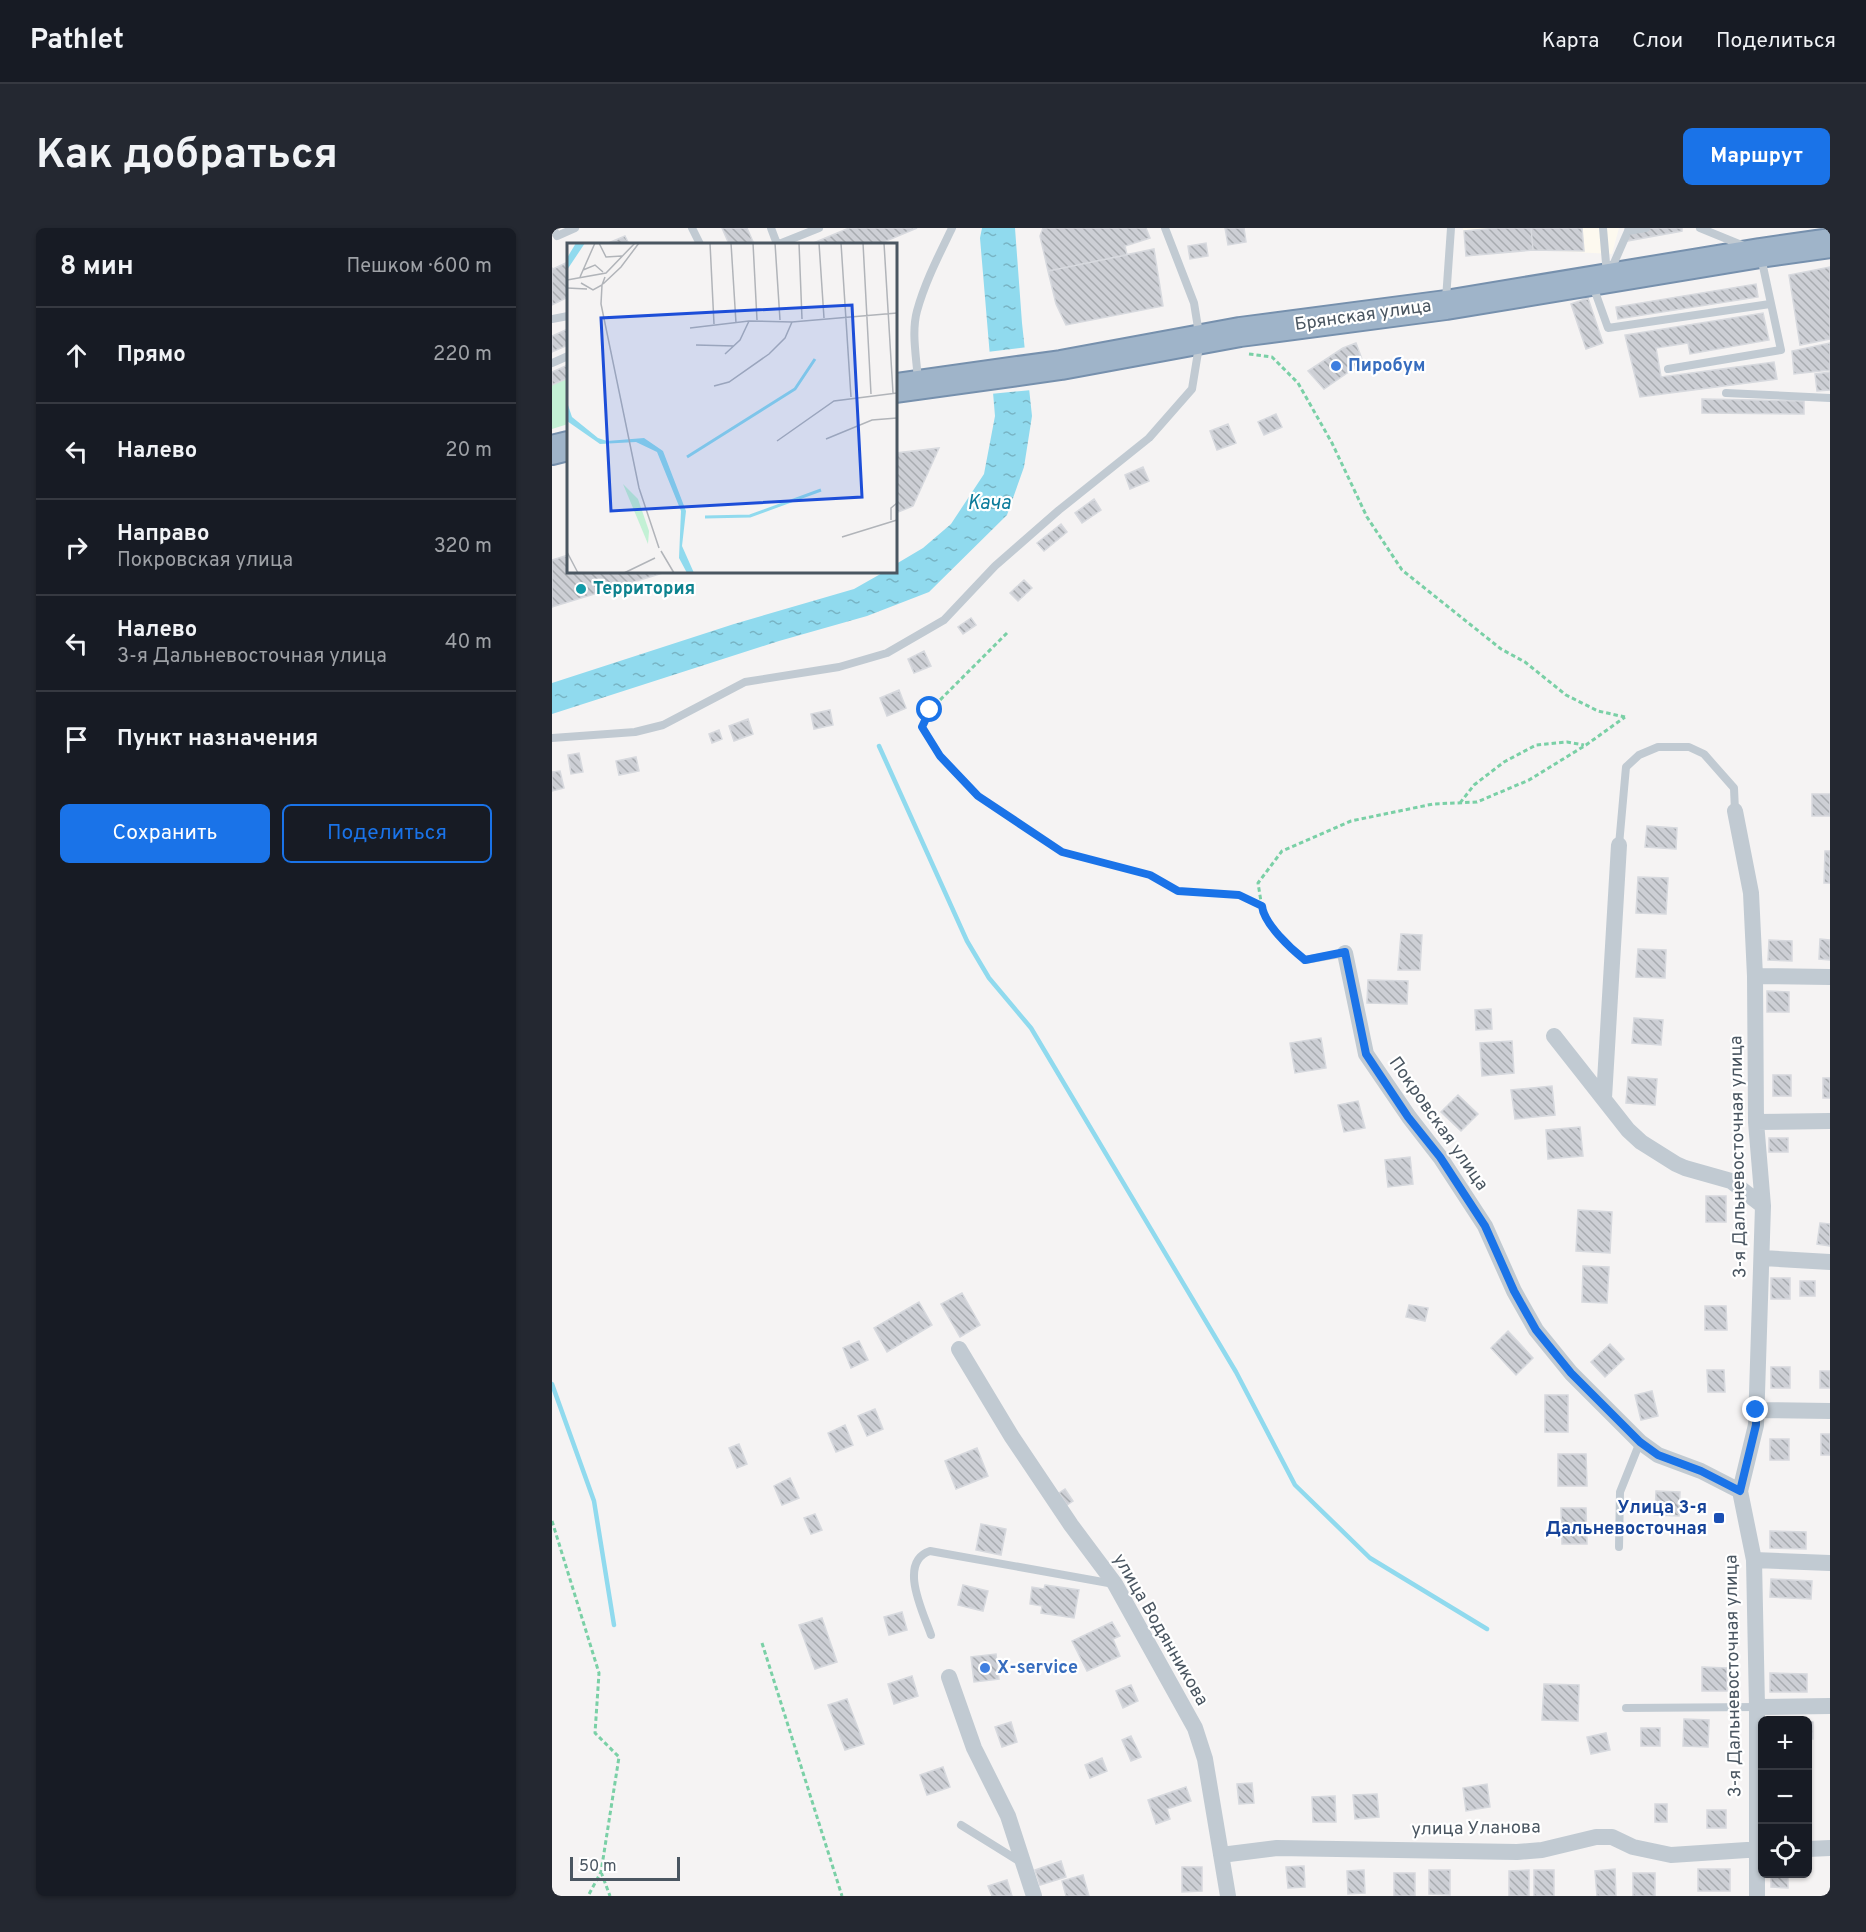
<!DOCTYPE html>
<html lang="ru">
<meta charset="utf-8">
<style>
body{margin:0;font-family:Overpass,sans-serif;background:#242831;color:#f1f3f6}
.controls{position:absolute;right:18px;bottom:18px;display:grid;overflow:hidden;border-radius:9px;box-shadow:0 2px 4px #0004}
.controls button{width:54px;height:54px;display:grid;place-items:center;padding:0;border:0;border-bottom:2px solid #363941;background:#171b24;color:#f1f3f6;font:30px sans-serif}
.scale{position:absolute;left:18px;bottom:15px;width:110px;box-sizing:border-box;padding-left:6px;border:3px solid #4a5661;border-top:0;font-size:16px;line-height:21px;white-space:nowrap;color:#4a5661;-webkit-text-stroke:4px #fff;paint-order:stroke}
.stop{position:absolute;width:18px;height:18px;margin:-14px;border:4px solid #1a73e8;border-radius:50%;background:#fff}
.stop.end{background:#1a73e8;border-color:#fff;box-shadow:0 2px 6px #0008}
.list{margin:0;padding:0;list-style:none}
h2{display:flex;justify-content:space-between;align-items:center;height:78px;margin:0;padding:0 24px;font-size:26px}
h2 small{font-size:20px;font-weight:400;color:#9ea1a6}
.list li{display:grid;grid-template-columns:39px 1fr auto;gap:18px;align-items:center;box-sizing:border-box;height:96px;padding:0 24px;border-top:2px solid #363941}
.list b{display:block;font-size:22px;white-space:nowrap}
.list p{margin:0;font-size:20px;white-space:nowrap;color:#9ea1a6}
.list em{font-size:20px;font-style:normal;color:#9ea1a6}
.actions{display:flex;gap:12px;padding:18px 24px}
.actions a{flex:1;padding:14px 0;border:2px solid #1a73e8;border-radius:9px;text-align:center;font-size:21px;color:#1a73e8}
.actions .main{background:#1a73e8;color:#fff}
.icon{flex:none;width:33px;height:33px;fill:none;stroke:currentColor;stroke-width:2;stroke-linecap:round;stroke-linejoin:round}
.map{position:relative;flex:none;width:1278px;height:1668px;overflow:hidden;border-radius:9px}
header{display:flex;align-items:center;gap:36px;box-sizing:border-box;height:84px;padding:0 30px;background:#171b24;border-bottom:2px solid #363941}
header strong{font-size:28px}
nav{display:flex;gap:33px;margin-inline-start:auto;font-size:21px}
.intro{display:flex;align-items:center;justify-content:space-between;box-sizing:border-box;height:144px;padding:0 36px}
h1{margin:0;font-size:42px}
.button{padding:15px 27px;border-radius:9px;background:#1a73e8;color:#fff;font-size:21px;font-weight:700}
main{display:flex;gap:36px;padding:0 36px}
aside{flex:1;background:#171b24;border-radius:9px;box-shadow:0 2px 4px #0004}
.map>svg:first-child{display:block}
.commercial{fill:#fdf9ef}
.green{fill:#c3f1d5}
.water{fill:url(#water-ripples)}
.pier{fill:#f5f3f3}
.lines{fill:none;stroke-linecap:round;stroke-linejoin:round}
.stream{stroke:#90daee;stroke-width:4.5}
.building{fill:url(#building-back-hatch);stroke:#d7d9de;stroke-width:1.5}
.trunk-casing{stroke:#7690ad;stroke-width:32}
.path{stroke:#7ad0a6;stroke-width:3;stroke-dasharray:4.5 3;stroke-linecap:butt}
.service{stroke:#c1cad2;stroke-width:8}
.minor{stroke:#c1cad2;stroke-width:16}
.trunk{stroke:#9fb4c9;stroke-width:28}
.route{stroke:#1a73e8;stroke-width:8}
.shop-dot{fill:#3f7fe0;stroke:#fff;stroke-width:2}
.culture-dot{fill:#0f9aa8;stroke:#fff;stroke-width:2}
.transit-dot{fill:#1a4fb4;stroke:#fff;stroke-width:2}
.labels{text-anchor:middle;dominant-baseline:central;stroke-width:4.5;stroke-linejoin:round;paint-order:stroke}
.street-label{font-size:18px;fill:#4a5661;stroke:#fff}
.shop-label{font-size:18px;font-weight:bold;fill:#366cbe;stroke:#fff;text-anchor:start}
.culture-label{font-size:18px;font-weight:bold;fill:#0d838f;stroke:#fff;text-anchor:start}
.transit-label{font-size:18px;font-weight:bold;fill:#164399;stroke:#fff;text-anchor:end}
.water-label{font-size:20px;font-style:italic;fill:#0c7c9b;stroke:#fff}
.inset-river{fill:none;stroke:#90daee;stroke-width:3}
.inset-road{fill:none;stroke:#b1b4b9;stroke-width:1.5}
.view{fill:#1d4ed8;fill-opacity:0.15;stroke:#1d4ed8;stroke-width:3}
.inset-edge{fill:none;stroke:#4a5661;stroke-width:3}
</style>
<header>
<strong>Pathlet</strong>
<nav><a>Карта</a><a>Слои</a><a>Поделиться</a></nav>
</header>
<div class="intro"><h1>Как добраться</h1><a class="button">Маршрут</a></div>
<main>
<aside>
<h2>8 мин<small>Пешком · 600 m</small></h2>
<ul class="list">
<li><svg class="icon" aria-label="ahead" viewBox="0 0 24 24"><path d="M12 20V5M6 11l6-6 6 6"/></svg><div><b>Прямо</b></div><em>220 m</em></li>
<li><svg class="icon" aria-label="left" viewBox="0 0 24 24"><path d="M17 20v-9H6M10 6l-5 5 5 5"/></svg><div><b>Налево</b></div><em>20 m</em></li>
<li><svg class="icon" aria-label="right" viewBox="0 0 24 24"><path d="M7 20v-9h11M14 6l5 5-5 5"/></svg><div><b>Направо</b><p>Покровская улица</p></div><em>320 m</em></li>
<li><svg class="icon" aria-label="left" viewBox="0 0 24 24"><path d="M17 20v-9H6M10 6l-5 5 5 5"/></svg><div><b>Налево</b><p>3-я Дальневосточная улица</p></div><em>40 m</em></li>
<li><svg class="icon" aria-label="arrive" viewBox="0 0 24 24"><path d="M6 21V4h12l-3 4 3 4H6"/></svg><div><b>Пункт назначения</b></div></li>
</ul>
<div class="actions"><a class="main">Сохранить</a><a>Поделиться</a></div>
</aside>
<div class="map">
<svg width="1278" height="1668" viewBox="0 0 1278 1668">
<defs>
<pattern id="water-ripples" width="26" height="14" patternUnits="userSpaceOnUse" patternTransform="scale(1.5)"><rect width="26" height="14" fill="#90daee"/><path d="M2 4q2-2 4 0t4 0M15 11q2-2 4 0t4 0" fill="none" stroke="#78b4c4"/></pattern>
<pattern id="building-back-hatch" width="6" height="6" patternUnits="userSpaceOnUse" patternTransform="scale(1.5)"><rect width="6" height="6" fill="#cdcfd5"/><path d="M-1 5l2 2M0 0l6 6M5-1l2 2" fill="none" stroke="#a8abb0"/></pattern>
</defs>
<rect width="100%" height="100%" fill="#f5f3f3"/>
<path class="commercial" d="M911,0H1067L1060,26L982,22L914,28Z"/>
<path class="green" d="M16,150V196L0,201V157Z"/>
<path class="water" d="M430,0H463L470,95L480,188L472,239L455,287L377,364L315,388L227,413L0,486V455L182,396L302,361L332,344H344V336L371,320L399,296L432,246L443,188L428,10Z"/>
<path class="pier" d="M476,119L480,162L438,166L435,124Z"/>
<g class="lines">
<path class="stream" d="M327,518L415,713L437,750L479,800L684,1144L743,1257L818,1330L935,1401
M0,1156L42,1273L62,1397"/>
</g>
<path class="building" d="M170,0H195L202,16H177Z
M297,0H365L327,16H259Z
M491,0H594L598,10L573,18L575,27L496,43L488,8Z
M673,0H692L694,14L676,17Z
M946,0H979L981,22L914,28L912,3Z
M979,0H1030L1032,23L981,22Z
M1073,0H1130V3L1075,13Z
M73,8L77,16H54Z
M654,15L656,28L638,31L636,18Z
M602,21L611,78L514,97L504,76L496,43Z
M16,34V69L0,77V40L1,41Z
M1278,39V111L1248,117L1237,47Z
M1204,56L1206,69L1066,91L1064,79Z
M1036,70L1051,115L1034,121L1019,76Z
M1211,85L1217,112L1138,126L1136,115L1104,120L1109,149L1222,134L1225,151L1088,169L1073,107Z
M16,101V117L0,124V108Z
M804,115L811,134L772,161L756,143L791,120Z
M1278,115V142L1242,146L1240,123Z
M16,137V150L0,157V144Z
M1278,144V162L1265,163L1263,146Z
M1150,171L1252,173V186L1150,185Z
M724,186L730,199L712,207L706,194Z
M676,196L684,215L665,222L658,203Z
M387,220L361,278L344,285V225Z
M591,239L597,253L578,261L573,247Z
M542,271L549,282L530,295L523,285Z
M509,296L515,304L492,323L485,315Z
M16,327V344H114L0,379V332Z
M472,352L480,360L466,373L458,365Z
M419,390L424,397L411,406L406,399Z
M372,423L379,438L362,445L356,431Z
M347,462L354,480L335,488L328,470Z
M278,482L281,497L262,501L259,486Z
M196,491L201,506L182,513L177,498Z
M167,502L170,511L160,515L157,506Z
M27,525L31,544L19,546L16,527Z
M84,529L87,543L67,547L64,533Z
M8,543L12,560L0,563V544Z
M1260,566H1278V588H1260Z
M1095,598L1125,600L1124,621L1093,619Z
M1273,623H1278V655H1272Z
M1086,649L1116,650L1114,686L1084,685Z
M849,706L870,707L868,742H846Z
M1268,711L1278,712V732L1267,731Z
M1217,712L1240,713V733L1216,732Z
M1086,721L1114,722L1113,750L1084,749Z
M816,752L856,753L855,776L815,775Z
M1215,763L1237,764V784H1215Z
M939,781L940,801L924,802L923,782Z
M1082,790L1111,792L1109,817L1080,815Z
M769,810L774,840L743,845L738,815Z
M960,813L962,845L930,848L928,815Z
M1221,847H1239V868H1221Z
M1076,849L1105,851L1103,877L1074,875Z
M1271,850H1278V870H1271Z
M1000,858L1003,887L963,891L959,862Z
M906,867L926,886L909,903L889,884Z
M806,873L813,900L792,904L786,877Z
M1028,899L1031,928L996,931L994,902Z
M1217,910H1236V924H1217Z
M858,929L861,956L836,959L833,932Z
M1154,968H1174V994H1154Z
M1026,982L1060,984L1058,1025L1024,1023Z
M1268,995L1278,996V1018L1265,1016Z
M1031,1038L1057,1039L1055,1075L1030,1074Z
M1219,1050H1238V1071H1219Z
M1248,1053H1263V1068H1248Z
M410,1065L428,1097L408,1109L389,1076Z
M367,1074L380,1097L335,1124L322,1100Z
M857,1077L876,1080L873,1093L854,1089Z
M1153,1078H1174L1175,1102H1153Z
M956,1103L981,1130L964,1147L939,1120Z
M307,1113L316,1132L299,1140L291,1120Z
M1058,1116L1072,1131L1053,1149L1039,1134Z
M1219,1139H1238V1160H1219Z
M1155,1142H1172L1173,1164H1156Z
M1268,1143H1278V1160H1268Z
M1100,1163L1106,1188L1089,1192L1083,1167Z
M993,1167H1016V1204H993Z
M323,1181L331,1201L315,1208L306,1188Z
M293,1197L301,1217L284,1224L276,1205Z
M1269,1206H1278V1227H1269Z
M1218,1211H1237V1232H1218Z
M187,1216L195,1236L185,1240L177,1220Z
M425,1220L436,1248L404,1261L393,1233Z
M1006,1226H1034L1035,1258H1006Z
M238,1250L247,1270L230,1277L222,1258Z
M513,1261L521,1273L515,1277L507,1265Z
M1104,1263L1128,1264L1127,1288L1103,1287Z
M1009,1280H1034L1035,1316H1010Z
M263,1286L270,1302L259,1306L252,1290Z
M429,1296L454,1301L449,1327L424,1322Z
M1218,1303L1254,1304V1321L1218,1320Z
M1219,1351L1260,1353L1259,1371L1218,1369Z
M411,1357L436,1363L431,1383L406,1377Z
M493,1357L527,1362L522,1390L489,1385L490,1378L478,1376L480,1359L492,1361Z
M350,1384L355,1402L337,1407L332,1389Z
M270,1390L285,1434L263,1441L247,1397Z
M560,1394L568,1408L561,1411L568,1428L535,1443L520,1413Z
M444,1426L447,1451L422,1454L419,1429Z
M1150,1439L1175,1440V1463H1150Z
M1218,1445L1255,1446V1464H1218Z
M360,1448L366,1468L342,1476L336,1456Z
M992,1456L1027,1457L1026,1493L990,1492Z
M579,1457L586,1473L571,1480L564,1463Z
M295,1471L312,1516L293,1522L276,1477Z
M1132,1491L1157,1492L1156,1519L1131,1518Z
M1256,1493L1261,1494V1511H1256Z
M459,1494L465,1514L450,1519L443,1499Z
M1089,1500H1108V1518H1089Z
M1054,1505L1058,1522L1039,1526L1035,1509Z
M579,1508L589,1529L579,1533L570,1512Z
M550,1530L555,1543L538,1550L533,1537Z
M391,1539L398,1559L375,1567L368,1547Z
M700,1555L702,1575L687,1576L685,1556Z
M935,1556L938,1579L914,1583L911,1560Z
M634,1559L639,1573L615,1581L618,1591L604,1596L596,1572Z
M825,1566L827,1589L803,1591L801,1567Z
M783,1568L784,1594H761L760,1569Z
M1103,1576H1115V1594H1103Z
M1155,1582H1174V1600H1155Z
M509,1633L514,1649L488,1657L483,1642Z
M752,1638L753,1659L736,1660L734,1639Z
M630,1639H650V1663L630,1664Z
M1063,1641L1064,1668H1045L1043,1643Z
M1146,1641H1178V1663H1146Z
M812,1642L813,1665L796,1666L795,1643Z
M877,1642H898V1667L877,1666Z
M977,1642V1668H957V1643Z
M982,1642H1002V1668H982Z
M842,1645H863V1668H842Z
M1081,1645H1103V1668H1081Z
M1219,1646H1236V1660L1219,1659Z
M531,1647L537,1668H514L510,1653Z
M455,1652L460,1668H440L436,1658Z"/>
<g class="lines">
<g class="trunk-casing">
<path id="trunk" d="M344,160L509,137L688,104L894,77L1208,25L1278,15
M0,222L16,218"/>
</g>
<path class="path" d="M697,126L720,129L746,155L780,215L815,289L850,342L949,421L973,434L1014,467L1046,483L1073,489
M455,405L378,482L370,499L388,528L426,568L510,624L598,647L626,663L687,667L710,678
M908,575L922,557L952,534L984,517L1015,514L1032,517
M745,726L711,686L706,655L730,623L799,593L881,576L925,574L977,552L1034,517L1073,489
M0,1293L47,1445L43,1505L67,1529L49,1644L36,1668
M210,1415L290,1668
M49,1644L58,1668"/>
<path class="service" d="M1,0L5,8L23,0
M140,0L148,16
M219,0L225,16
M1051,0L1055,47
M1148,0L1192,18
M227,16L267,0
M1058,44L1076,3L1094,0
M1041,58L1056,100L1218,76
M894,71L899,0
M0,91L16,88
M0,135L16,128
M1116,141L1229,122L1209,29
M366,154C365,132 359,105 365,83C373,54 387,27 400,0
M1174,165L1278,170
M0,510L83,504L111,497L193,454L287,439L335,425L392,392L443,338L507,282L597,210L640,161L648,112L642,75L613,0
M1067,617L1074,539L1087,527L1106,519H1137L1152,526L1182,560L1183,583
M753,732L793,725
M1067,1319L1068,1264L1088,1214
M379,1407C372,1386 345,1334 378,1323L562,1356
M1074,1480L1205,1479
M409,1597L470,1635"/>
<path class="minor" d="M1183,583L1199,665L1203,748L1204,894L1211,978L1204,1197L1188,1263L1202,1332L1205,1479V1668
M793,725L814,826L857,889L888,929L933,998L962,1063L984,1102L1019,1145L1088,1214L1106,1227L1149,1243L1188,1263
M1203,748L1278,749
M1002,808L1076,902L1089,914L1124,936L1133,940L1179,953L1211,978
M1052,870L1067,617
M1204,894L1278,893
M1211,1030L1278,1034
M407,1121L460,1209L519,1297L563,1356L643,1500L653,1531L676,1668
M1205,1182L1278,1183
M1202,1332L1278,1335
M397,1449L422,1520L456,1588L482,1668
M1205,1479L1278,1478
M1256,1621L1278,1620
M669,1627L725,1620L965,1624L990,1622L1044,1609H1060L1081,1619L1119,1627L1210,1621"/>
<use href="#trunk" class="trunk"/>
</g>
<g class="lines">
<path class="route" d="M378,482L370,499L388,528L426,568L510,624L598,647L626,663L687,667L710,678C712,696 739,721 753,732L793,724L814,826L856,889L888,929L933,998L962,1063L984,1102L1019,1145L1088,1214L1106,1227L1149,1243L1188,1263L1204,1197V1182"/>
</g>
<g class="shop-dot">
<circle cx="784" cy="138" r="6"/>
<circle cx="433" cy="1440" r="6"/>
</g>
<circle class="culture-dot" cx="29" cy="361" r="6"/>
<rect class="transit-dot" x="1161" y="1284" width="12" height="12" rx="3"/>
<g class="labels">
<g class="street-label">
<text transform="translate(811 88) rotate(-8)">Брянская улица</text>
<text transform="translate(886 896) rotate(55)">Покровская улица</text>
<text transform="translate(1187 929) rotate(-91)">3-я Дальневосточная улица</text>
<text transform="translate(608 1402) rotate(60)">улица Водянникова</text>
<text transform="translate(1182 1448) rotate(-91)">3-я Дальневосточная улица</text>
<text transform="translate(924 1601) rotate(-1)">улица Уланова</text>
</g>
<g class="shop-label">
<text x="796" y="138">Пиробум</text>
<text x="445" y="1440">X-service</text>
</g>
<g class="culture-label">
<text x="41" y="361">Территория</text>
</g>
<g class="transit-label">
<text x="1155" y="1280">Улица 3-я<tspan x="1155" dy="21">Дальневосточная</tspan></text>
</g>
<g class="water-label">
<text x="437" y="276">Кача</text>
</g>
</g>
<g transform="translate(15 15)">
<rect width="330" height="330" fill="#f5f3f3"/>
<path d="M56,241L71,256L82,288L81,301Z" fill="#c3f1d5"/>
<path d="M9,0H18L0,27V15ZM0,159L5,174L31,195L40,198L77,195L96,208L119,268L115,303L127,330H120L112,315L114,268L90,209L69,199L33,201L0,178Z" fill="#90daee"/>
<path class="inset-river" d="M120,214L228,146L248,116M138,274L183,273L254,247"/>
<path class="inset-road" d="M32,0L39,14L55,13M143,0L147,81M164,0L169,80M186,0L190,77M208,0L213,77M232,0L235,76M252,0L257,75M274,0L284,154M296,0L304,151M317,0L326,150M16,27L28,22L36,29M13,34L28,0M0,37L39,30L68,0M14,40L26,47L35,42L38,34M36,41L54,24L72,0M35,42L34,61L72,245L92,305M0,45L20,46M123,85L182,78L225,79L330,70M129,102L167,103M158,111L173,97L182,78M147,143L162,139L202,111L218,95L225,79M259,196L305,177L330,175M210,198L267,158L330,150M324,277V265L330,260M275,294L330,277M94,308L107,330M0,309L11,330M57,330L88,315"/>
<path class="view" d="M285,62L295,254L44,268L34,75Z"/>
<rect width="330" height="330" class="inset-edge"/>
</g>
</svg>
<div class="controls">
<button>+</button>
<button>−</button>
<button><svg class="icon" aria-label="locate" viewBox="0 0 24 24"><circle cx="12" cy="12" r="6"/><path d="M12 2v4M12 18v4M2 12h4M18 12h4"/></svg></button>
</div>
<div class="scale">50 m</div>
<div class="stop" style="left:378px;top:482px"></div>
<div class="stop end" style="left:1204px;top:1182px"></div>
</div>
</main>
